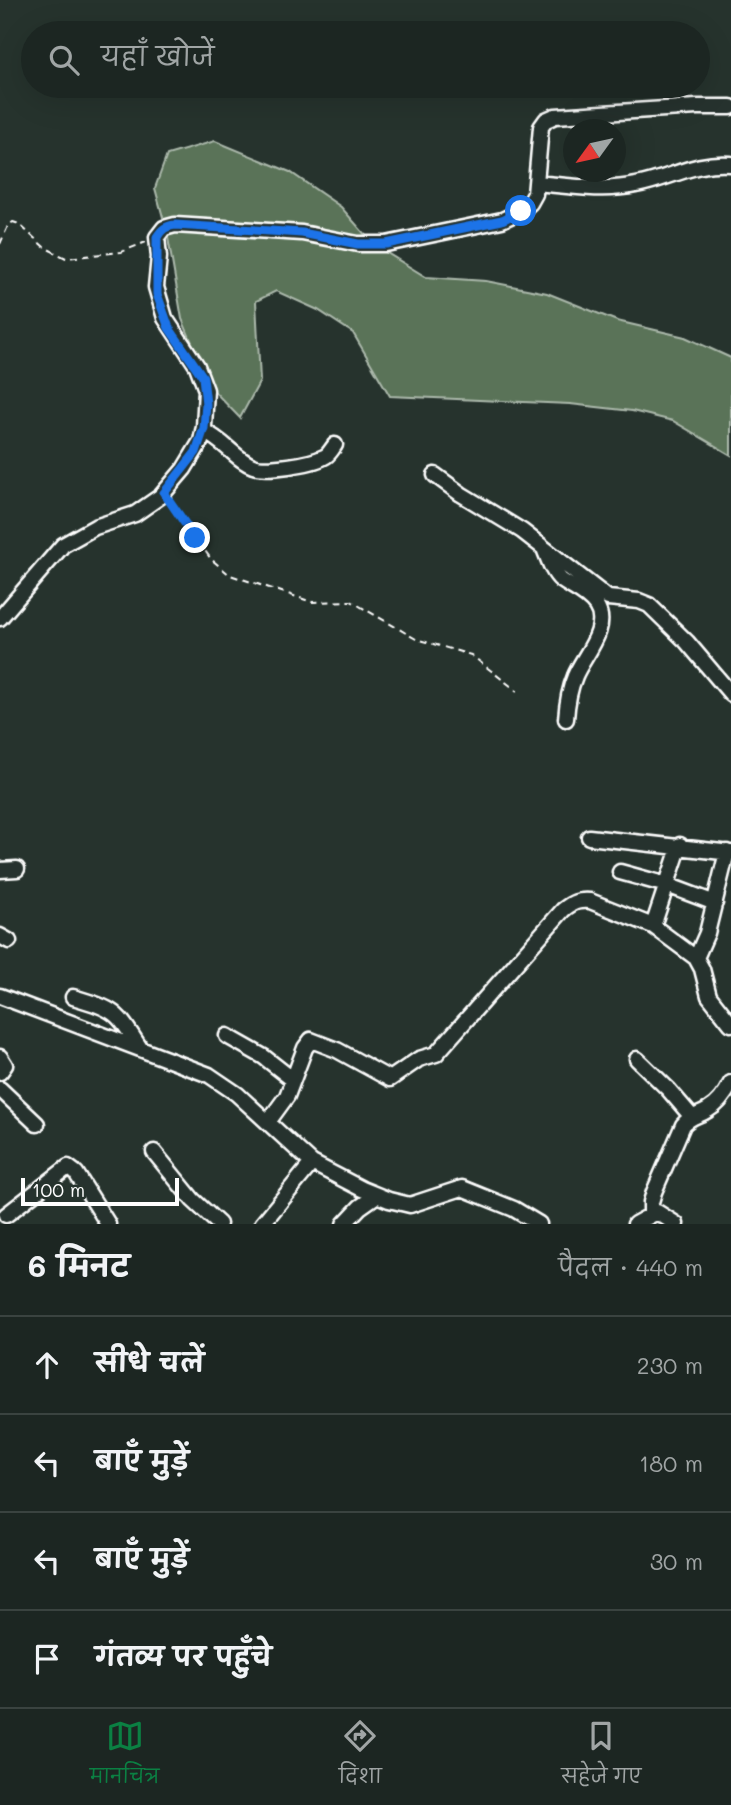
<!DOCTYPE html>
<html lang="hi">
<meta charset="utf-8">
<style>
body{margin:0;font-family:Mali,"Playpen Sans Deva",sans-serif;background:#252e2a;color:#f1f3f6}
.compass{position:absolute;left:563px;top:119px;width:63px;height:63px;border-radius:50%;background:#1c2622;box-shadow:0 7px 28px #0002;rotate:237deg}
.scale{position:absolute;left:21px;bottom:18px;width:158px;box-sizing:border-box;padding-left:7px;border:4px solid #fff;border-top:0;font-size:19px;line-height:24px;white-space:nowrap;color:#fff;-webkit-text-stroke:5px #26332d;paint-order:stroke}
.stop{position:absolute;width:21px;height:21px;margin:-16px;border:5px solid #1a73e8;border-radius:50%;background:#fff}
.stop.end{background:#1a73e8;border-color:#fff;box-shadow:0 2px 7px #0008}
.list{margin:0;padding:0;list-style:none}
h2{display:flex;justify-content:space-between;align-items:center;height:91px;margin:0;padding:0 28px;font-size:30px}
h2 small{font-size:23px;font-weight:400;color:#a0a5a5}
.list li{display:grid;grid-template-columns:46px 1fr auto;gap:21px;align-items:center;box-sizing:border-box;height:98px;padding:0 28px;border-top:2px solid #3a4340}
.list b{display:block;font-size:26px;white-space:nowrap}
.list em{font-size:23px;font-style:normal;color:#a0a5a5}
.icon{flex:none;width:38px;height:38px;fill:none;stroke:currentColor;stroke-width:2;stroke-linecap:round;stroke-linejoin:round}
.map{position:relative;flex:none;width:731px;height:1224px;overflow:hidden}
.search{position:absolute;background:#1c2622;box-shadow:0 7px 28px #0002;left:21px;right:21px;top:21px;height:77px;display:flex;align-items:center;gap:18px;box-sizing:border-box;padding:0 24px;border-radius:38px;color:#a0a5a5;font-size:26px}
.sheet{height:483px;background:#1c2622}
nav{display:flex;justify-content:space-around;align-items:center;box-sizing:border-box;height:98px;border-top:2px solid #3a4340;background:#1c2622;font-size:19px;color:#a0a5a5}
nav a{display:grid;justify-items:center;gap:4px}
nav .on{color:#0b8043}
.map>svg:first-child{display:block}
.green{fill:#5a7358;stroke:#acb9ac;stroke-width:2}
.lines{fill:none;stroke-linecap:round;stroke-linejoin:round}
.minor-casing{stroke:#fff;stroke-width:19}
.path{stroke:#fff;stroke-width:2;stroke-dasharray:7 5;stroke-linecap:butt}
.minor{stroke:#26332d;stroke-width:14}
.route{stroke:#1a73e8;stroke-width:9}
</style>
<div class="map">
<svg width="731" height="1224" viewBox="0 0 731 1224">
<rect width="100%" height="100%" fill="#26332d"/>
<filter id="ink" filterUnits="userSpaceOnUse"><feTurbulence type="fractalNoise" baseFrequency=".0143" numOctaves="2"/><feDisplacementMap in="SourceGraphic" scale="14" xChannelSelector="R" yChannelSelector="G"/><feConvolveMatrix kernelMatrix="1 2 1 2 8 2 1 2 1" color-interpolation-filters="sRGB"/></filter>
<g filter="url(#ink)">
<path class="green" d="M215,141L290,172L341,207L374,245L426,277L486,281L547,293L617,321L685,337L731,358V455L673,421L632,411L570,404L390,396L353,333L318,310L276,291L256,301L260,381L240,418L211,388L182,319L167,232L155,188L167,155Z"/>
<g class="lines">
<g class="minor-casing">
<path id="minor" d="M537,183C569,186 604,192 636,185C670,179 694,161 731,164
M203,431C224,440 236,460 253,466C266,471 311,464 324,457C329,455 331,450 335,445
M435,475L461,494L522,531L608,598L639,601L649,605L687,642L731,694
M545,551C549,561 553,573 561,580C573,589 587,593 596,606C611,628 583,656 575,676C569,690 567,704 566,719
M0,618L63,545L95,527L135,514L161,496L184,469L201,441L204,427L206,390L197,366L165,318L156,287L159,257L157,237L164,228L175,225L302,233L358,244H386L502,220L521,211L530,203L535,194L541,127L546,120L555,116L697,107H731
M589,837L731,853
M0,870L17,869
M620,872L667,885L715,903
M653,926L680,845
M0,936L9,941
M696,958L707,933L727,852
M0,996L209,1075L237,1094L312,1163L362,1189L389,1200L410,1205L462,1188L514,1209L539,1224
M73,997C116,1010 116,1010 140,1048
M227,1036L264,1057L292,1079
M0,1057L5,1065L0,1072
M637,1059L668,1089L692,1117
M0,1089L37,1124
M268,1122L287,1096L305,1048L311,1040L337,1050L390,1079L419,1059L436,1054L563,910C573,902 578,900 590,901L653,926L696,958L702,969L709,996L731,1024
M154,1152L193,1200L219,1224
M651,1213V1202L654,1192L683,1125C690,1116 699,1116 708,1110C719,1104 726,1093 731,1083
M6,1215L68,1167L76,1173L108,1224
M262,1224L312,1163
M344,1224L360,1207L377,1195
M635,1224L657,1212L676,1224"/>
</g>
<path class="path" d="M0,244L8,226L13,222L19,224L44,247L66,258L121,252L146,242
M170,503L211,559L230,575L312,602L351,601L416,639L471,655L517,691"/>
<use href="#minor" class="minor"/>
</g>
</g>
<g class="lines" filter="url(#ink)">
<path class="route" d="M195,538L164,493L196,452L204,428L206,404L203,377L169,328L157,294V237C162,229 166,226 175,225L302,233L358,244H386L502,220L521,211"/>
</g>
</svg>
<svg class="compass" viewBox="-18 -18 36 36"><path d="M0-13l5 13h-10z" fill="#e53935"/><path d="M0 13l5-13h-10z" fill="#a0a5a5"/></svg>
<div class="scale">100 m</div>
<div class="stop" style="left:521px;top:211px"></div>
<div class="stop end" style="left:195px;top:538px"></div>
<div class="search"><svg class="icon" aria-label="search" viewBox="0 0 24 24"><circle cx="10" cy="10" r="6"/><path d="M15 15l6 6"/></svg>यहाँ खोजें</div>
</div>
<section class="sheet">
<h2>6 मिनट<small>पैदल · 440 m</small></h2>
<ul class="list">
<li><svg class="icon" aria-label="ahead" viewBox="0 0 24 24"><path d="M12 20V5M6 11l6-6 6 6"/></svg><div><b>सीधे चलें</b></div><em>230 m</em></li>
<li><svg class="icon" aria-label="left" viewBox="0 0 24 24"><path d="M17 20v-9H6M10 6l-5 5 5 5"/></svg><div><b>बाएँ मुड़ें</b></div><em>180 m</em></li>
<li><svg class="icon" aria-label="left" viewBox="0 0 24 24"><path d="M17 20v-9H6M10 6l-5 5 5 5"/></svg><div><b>बाएँ मुड़ें</b></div><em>30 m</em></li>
<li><svg class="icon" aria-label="arrive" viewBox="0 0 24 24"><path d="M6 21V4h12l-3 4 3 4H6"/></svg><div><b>गंतव्य पर पहुँचे</b></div></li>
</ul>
</section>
<nav>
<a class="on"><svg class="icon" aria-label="map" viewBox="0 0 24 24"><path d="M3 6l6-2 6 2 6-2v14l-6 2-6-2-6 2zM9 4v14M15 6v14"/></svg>मानचित्र</a>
<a><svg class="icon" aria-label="directions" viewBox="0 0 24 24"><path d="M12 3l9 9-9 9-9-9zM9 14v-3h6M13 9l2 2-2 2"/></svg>दिशा</a>
<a><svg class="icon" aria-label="saved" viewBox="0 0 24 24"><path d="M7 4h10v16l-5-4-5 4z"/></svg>सहेजे गए</a>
</nav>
